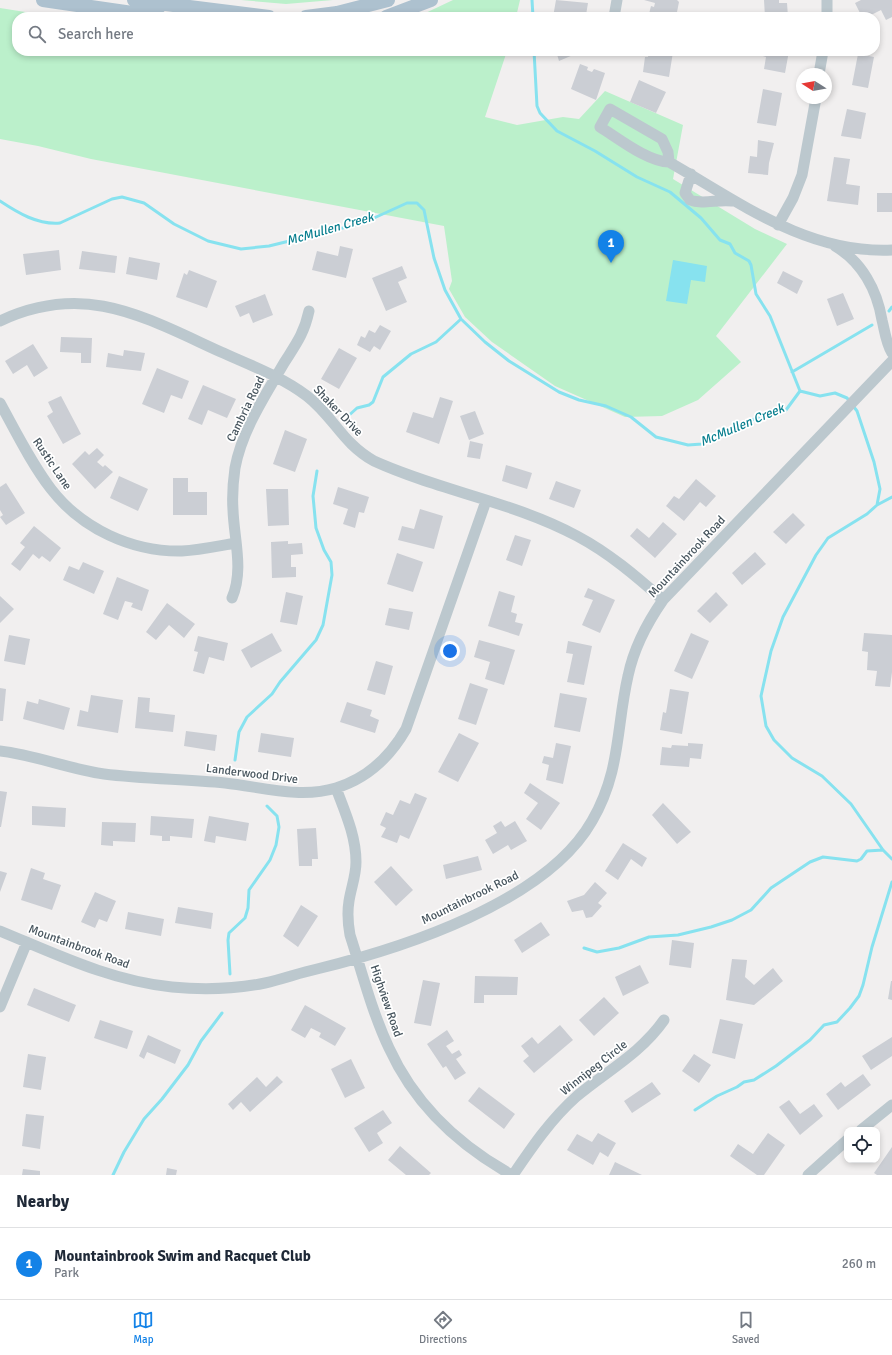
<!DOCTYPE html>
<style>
body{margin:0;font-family:Signika,sans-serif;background:#f2f2f3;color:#1f2937}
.controls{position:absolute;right:12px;bottom:12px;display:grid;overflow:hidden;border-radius:8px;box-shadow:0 2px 6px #0003}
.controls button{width:36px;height:36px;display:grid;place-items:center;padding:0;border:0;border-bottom:1px solid #e0e1e3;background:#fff;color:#1f2937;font:20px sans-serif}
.compass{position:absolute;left:796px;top:68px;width:36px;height:36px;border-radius:50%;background:#fff;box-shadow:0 2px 6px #0003;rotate:281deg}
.you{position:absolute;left:450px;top:651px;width:14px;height:14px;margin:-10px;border:3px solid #fff;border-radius:50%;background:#1a73e8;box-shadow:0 0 0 6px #1a73e833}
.badge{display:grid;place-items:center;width:26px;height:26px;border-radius:50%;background:#1382e7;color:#fff;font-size:13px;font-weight:700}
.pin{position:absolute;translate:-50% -33px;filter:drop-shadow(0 1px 2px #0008)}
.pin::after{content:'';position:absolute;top:21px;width:14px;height:12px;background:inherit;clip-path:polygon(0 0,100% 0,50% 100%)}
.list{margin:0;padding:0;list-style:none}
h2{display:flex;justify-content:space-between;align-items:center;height:52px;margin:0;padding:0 16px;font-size:17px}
h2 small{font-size:13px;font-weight:400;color:#747a83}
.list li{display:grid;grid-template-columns:26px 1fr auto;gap:12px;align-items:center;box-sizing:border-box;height:72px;padding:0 16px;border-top:1px solid #e0e1e3}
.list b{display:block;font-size:15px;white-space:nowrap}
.list p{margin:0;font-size:13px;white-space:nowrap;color:#747a83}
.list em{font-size:13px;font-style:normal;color:#747a83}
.icon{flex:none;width:22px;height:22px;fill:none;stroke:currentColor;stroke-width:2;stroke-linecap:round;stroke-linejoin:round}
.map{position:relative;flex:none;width:892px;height:1175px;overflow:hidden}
.search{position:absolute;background:#fff;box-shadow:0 2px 6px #0003;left:12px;right:12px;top:12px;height:44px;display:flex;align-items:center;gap:10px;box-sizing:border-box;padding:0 14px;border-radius:16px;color:#747a83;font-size:15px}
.sheet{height:124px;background:#fff}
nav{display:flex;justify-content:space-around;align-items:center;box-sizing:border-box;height:56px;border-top:1px solid #e0e1e3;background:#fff;font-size:11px;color:#747a83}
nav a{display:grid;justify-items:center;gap:2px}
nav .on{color:#1382e7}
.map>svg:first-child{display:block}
.green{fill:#bbf0cb}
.water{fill:#87e2ef}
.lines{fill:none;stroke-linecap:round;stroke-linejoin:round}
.stream{stroke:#87e2ef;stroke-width:3}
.building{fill:#cbced4}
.minor{stroke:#bcc8ce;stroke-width:11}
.major{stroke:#adc1cf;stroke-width:14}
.labels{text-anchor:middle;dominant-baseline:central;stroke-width:3.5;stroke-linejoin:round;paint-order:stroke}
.street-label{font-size:12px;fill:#46545d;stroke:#fff}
.water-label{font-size:13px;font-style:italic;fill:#097f8f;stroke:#fff}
</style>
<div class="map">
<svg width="892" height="1175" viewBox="0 0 892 1175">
<rect width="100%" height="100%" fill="#f1efef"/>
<path class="green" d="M241,0H333L286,4Z
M453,0H520L516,17H417Z
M0,8L57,17H17V51H507L485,117L517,125L563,117L579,119L605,91L683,125L673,179L755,229L787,244L716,336L741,362L698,400L662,416L625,417L555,386L492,342L465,317L449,289L452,281L444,226L91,159L38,146L0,139Z"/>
<path class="water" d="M673,260L707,266L705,282L691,280L687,304L666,301Z"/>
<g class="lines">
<path class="stream" d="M532,0L533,17
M534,51L537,106L540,113L557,131L595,151L637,177L670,192L701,218L720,240L730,244L735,253L749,261L751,265L756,294L770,316L800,391
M0,201C18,213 38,225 60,223L112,199L122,197L144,203L174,224L208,241L241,249L269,246L363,223L407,203H417L424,210L434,258L445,290L461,319L485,342L509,361L559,392L579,400L606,406L631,417L656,437L688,445L702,444L748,421L786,410L800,391
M889,311L892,307
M792,372L872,325
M800,391L820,396L835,393L847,398L857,411L874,462L880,489L877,505
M346,418L357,408L369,405L373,402L383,377L411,354L436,342L461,319
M892,497L877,505L867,514L828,538L816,555L783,617L771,651L761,696L766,726L774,740L792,758L822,776L851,804L883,850L892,859
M235,760L239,732L247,717L272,694L280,682L316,640L323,625L332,575L331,562L324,550L316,528L313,496L317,471
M584,948L597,952L619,948L649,937L678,935L711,927L732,920L751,910L771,888L810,862L823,857L857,861L861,859L867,851L883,850
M230,974L228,940L229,933L245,918L248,908L249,890L270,860L276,845L279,827L277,816L267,806
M695,1110L717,1096L737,1087L744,1082L754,1080L776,1066L810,1040L824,1025L837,1022L850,1008L859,996L863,985L872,947L892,882
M113,1175L124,1152L144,1119L162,1099L188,1065L201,1041L222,1013"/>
</g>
<path class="building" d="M556,0L588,3L586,15L579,14V17H553Z
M644,0H677L679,2L676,17L649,14L651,6L654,7L655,3Z
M764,0H779V3H787L788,17H765Z
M861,0H892V17L886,20L881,10L867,17H862L855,3Z
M556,51H572L573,55L559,61Z
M649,51L673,52L669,77L643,72L645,57H648Z
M760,51H789L785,73L764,69L766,57L760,55Z
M858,54L874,57L868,88L852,85Z
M580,64L588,67L587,70L592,72L594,69L605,73L596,100L571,89Z
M639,80L666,92L656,113L630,102Z
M763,89L782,93L776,126L757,123Z
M847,109L866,113L861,139L841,136Z
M758,140L774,143L769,163L768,175L748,173L750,156L757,157Z
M834,157L850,159L846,184L860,186L858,205L827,201Z
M877,193H892V212H877Z
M340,246L353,249L346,278L312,270L317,251L338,256Z
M59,250L61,270L26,275L23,254Z
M82,251L117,256L115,273L79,269Z
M129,257L160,263L157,280L126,274Z
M402,266L407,278L398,282L407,302L386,311L372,278Z
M189,270L217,281L207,308L176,297L184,273L187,275Z
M783,271L803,281L797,294L777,283Z
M843,293L854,319L837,326L827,299Z
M265,294L273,315L253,323L249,313L240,317L235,306Z
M380,325L391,331L380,350L374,346L370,352L357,345L361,336L365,338L369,330L375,333Z
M61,337L92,338L91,363H81V353L60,352Z
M33,344L48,368L34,377L27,365L13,374L5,361Z
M339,348L357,358L339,389L321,379Z
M124,350L145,353L141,371L106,367L108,353L123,356Z
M157,368L189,381L182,399L171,395L164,413L142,404Z
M203,385L236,399L227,418L208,410L202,425L188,419Z
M61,396L81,434L63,444L47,416L53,412L48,402Z
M440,397L453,401L439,444L406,432L413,412L433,418Z
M475,411L484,434L469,440L460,416Z
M285,430L307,439L295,472L273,464Z
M470,441L483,444L480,459L467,457Z
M97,448L104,455L97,462L103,467L105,465L113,472L95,489L72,464L85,451L89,455Z
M506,465L532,473L527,489L502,481Z
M119,476L148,489L138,511L110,498Z
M173,478H188V492H207V515H173Z
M696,479L716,496L706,507L700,502L684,521L666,506L674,496L679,499Z
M556,481L581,490L574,508L549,499Z
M6,483L25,513L6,525L0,517L3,515L0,510V487Z
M338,487L369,497L364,513L359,512L355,528L343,524L348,509L333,504Z
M266,489H288L289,525L268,526Z
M420,509L443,516L434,549L398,540L402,526L414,529Z
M793,513L805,525L786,544L773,532Z
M663,522L677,534L655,558L630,536L637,528L649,538Z
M34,526L61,548L50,562L42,556L39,559L33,554L20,571L11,564L25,547L20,543Z
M515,535L531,540L522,566L506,560Z
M288,541V544L302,543L303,554L291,555V567H296V577L272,578L271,542Z
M755,552L766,564L742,585L732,573Z
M397,553L423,562L413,592L387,584Z
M83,562L104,571L94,594L63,580L69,566L79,570Z
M117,577L149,590L142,611L131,607L133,603L125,601L118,620L103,614Z
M588,588L615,600L600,633L582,625L593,600L584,597Z
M499,591L515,596L511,612L517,614L515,622L523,624L519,636L488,626Z
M286,592L303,596L297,625L280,622Z
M716,592L728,605L710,623L697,611Z
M0,596L14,609L0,623Z
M167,603L195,624L184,638L169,625L156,640L146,632Z
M389,608L413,612L409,630L385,625Z
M272,633L282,651L251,668L241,650Z
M691,633L709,641L692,679L674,671Z
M864,633L892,635V672L890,687L875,686L877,671L867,670L868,652L862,651Z
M9,635L30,639L25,665L4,661Z
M198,636L228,643L224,661L209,657L204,674L193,671L198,652L194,651Z
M479,640L515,650L504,685L485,679L490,662L474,657Z
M568,641L592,646L584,685L567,682L573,654L566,653Z
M376,661L393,666L385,695L367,690Z
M470,683L488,689L476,725L458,719Z
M0,688L6,689L3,721H0Z
M670,689L689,692L682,734L660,730L663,712L666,713Z
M560,693L587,698L580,732L554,727Z
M91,695L123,700L118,733L77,726L80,710L88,712Z
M138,697L150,698L149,712L175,715L173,732L135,728Z
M39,699L70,708L64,730L23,719L27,701L38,704Z
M347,702L372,710L370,716L379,720L375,733L340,722Z
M186,731L217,735L215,751L184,746Z
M261,733L294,738L291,757L258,752Z
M459,733L479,743L458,782L438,772Z
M556,743L571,746L563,784L546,780L549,765L542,763L544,756L553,758Z
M688,743L703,744L701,759L690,758L689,767L660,765L662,747L671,748L672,745L688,746Z
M530,783L560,803L541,830L526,819L538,803L524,793Z
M0,791L7,792L1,827H0Z
M415,793L427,798L409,839L400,835L397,843L381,837L386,828L380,825L386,812L393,815L400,800L410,804Z
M663,803L691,832L677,844L652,815Z
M32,806L66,808L65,827L32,825Z
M151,816L194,819L192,838L170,836V841H162V836L150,835Z
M209,816L249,823L246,841L216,836L215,843L204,841Z
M501,821L505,827L515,821L527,841L511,850L508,845L493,854L485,840L497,833L493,826Z
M102,822L136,823L135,842L113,841V846L101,845Z
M316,828L318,859H312V866H299L297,829Z
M623,843L647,858L642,867L631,859L618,880L605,871Z
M478,856L482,870L446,879L443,865Z
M391,866L413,890L396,906L374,882Z
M31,868L45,873L43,879L61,885L52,910L21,900Z
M0,871L7,873L0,892Z
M595,882L607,893L598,903L602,906L592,917L586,918L583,910L572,912L567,901L584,895Z
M95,892L116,901L107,922L99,919L95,928L81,922Z
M301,905L318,916L298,947L283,936Z
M178,907L213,913L211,929L175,923Z
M128,912L164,919L161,936L125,929Z
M541,922L550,935L522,953L514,940Z
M672,940L694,943L691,968L669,965Z
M732,959L747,960L745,977L754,985L773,968L783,981L754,1005L726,1000Z
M640,965L649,983L623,996L615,977Z
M475,976L518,977L517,995H484V1003H474Z
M423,980L440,983L431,1026L414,1023Z
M891,981H892V1000L888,999Z
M34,988L76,1005L69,1022L27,1005Z
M604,997L619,1013L594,1036L579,1020Z
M305,1005L346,1028L335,1046L319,1037L321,1033L311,1028L305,1038L291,1030Z
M720,1019L743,1024L735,1059L712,1053Z
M100,1020L133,1031L127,1049L94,1038Z
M560,1025L573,1040L534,1073L523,1061L529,1056L521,1046L532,1037L538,1044Z
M447,1030L454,1041L446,1046L452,1054L459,1050L462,1055L456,1059L466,1073L455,1080L446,1066L443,1068L427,1044Z
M148,1035L181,1050L175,1064L147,1052L144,1059L139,1056Z
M892,1037V1056L871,1070L862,1056Z
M28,1054L46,1057L41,1090L23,1087Z
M694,1054L711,1065L699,1083L682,1071Z
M351,1059L365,1088L345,1098L331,1069Z
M863,1074L871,1085L838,1110L826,1094L841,1082L845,1087Z
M277,1076L283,1082L250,1112L241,1102L233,1110L228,1104L257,1077L266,1087Z
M652,1082L661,1094L632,1113L624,1101Z
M479,1087L515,1114L504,1129L468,1101Z
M789,1100L800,1114L814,1104L823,1116L800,1135L779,1107Z
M383,1110L392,1123L377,1133L383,1143L369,1152L354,1128Z
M26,1114L44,1116L40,1149L22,1146Z
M598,1133L616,1143L608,1157L600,1152L593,1165L567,1150L577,1134L592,1142Z
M768,1133L785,1145L764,1175H757L730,1156L738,1144L753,1154Z
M400,1146L431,1173L429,1175H406L388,1160Z
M892,1147V1175H877L874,1173Z
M615,1162L642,1175H609Z
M167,1168L177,1170L176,1175H166Z
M23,1169L40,1171V1175H22Z"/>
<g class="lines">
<path class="minor" d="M614,17L617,0
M827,17V0
M819,74L823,51
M669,162C648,162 618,138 600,127L610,109L662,139L668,152L669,162C739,202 807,254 892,250
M691,174L685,193L690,200C702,205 718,199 732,201
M778,225L793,198L802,175L816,98
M835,246C862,262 877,290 882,320C885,332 886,343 892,353
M0,321C85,281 144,317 221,352C250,365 282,377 307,396C334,417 342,443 374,461C440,491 514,502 577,536C609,553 636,576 663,600
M0,403C16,432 31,463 51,489C82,529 132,552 182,551C200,550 218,546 236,543
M232,598C244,570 234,539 233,510C232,496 233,482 235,468C242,430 265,396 284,363C296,344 304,334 309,311
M0,751C35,755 69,769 104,774C144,779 185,779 225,783C262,787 300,799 336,788C368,778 390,757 406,729L486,501
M336,788C345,812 356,836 356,862C356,876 351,888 349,901C347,913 348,924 350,935C362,972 372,1012 389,1048C415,1105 458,1145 512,1175
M0,931C56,954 111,981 172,987C203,990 235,989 265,983C283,979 299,973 317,969C403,948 546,902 592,821C621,771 616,728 628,676C634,647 647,623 663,600L892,361
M0,1007L27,942
M861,1130L892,1105
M513,1175C532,1147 551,1119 577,1096C607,1071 641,1053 664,1020
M808,1175L847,1140"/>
<path class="major" d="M43,0L160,17
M134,0L269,17
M306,17L337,13L388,0
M386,17L431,0"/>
</g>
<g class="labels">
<g class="street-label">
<text transform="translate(246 409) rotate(-64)">Cambria Road</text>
<text transform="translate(338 411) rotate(46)">Shaker Drive</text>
<text transform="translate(52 464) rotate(56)">Rustic Lane</text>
<text transform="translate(687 557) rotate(-47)">Mountainbrook Road</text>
<text transform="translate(252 774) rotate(7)">Landerwood Drive</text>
<text transform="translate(470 898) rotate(-26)">Mountainbrook Road</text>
<text transform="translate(79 947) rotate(20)">Mountainbrook Road</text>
<text transform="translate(386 1001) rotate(71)">Highview Road</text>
<text transform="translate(594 1068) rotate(-38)">Winnipeg Circle</text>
</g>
<g class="water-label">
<text transform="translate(330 229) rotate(-16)">McMullen Creek</text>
<text transform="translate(742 425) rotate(-23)">McMullen Creek</text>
</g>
</g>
</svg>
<div class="controls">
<button><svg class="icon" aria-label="locate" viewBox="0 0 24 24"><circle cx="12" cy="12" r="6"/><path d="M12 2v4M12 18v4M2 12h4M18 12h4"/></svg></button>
</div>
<svg class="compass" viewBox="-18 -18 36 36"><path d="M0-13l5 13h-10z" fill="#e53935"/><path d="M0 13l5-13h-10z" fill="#747a83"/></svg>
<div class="you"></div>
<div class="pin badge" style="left:611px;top:263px">1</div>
<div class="search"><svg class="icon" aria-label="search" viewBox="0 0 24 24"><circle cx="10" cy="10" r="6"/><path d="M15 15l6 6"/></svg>Search here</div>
</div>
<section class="sheet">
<h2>Nearby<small></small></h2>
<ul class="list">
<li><span class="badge">1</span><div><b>Mountainbrook Swim and Racquet Club</b><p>Park</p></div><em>260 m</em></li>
</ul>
</section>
<nav>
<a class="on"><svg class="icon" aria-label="map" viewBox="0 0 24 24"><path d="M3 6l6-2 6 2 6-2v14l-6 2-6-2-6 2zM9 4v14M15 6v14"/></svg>Map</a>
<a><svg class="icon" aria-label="directions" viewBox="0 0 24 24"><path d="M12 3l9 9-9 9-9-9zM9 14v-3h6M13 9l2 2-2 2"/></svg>Directions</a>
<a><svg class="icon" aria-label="saved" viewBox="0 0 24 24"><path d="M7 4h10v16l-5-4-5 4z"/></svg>Saved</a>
</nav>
